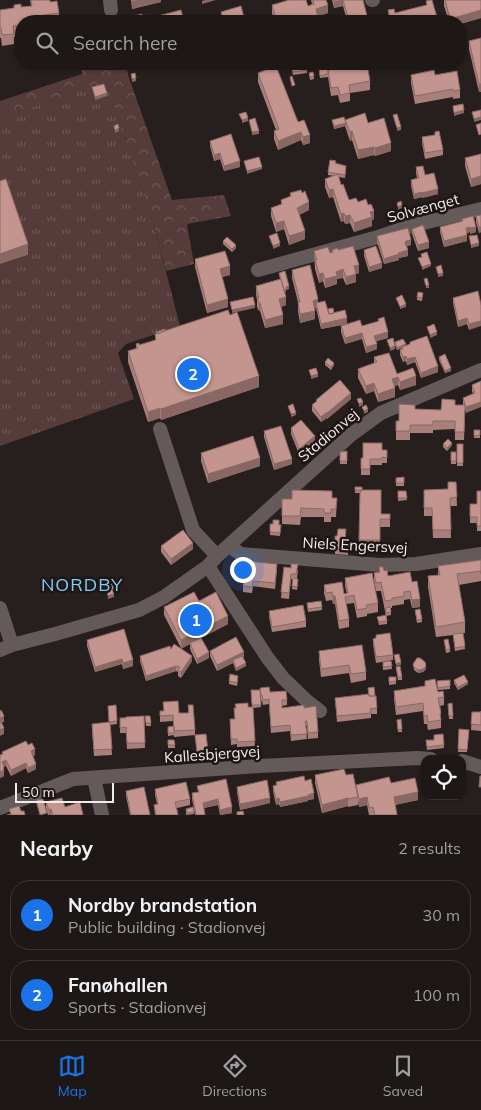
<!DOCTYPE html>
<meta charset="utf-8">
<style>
body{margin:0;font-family:Mulish,sans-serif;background:#25201f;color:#f1f3f6}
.controls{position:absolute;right:15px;bottom:15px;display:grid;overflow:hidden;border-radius:10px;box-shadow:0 1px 4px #0004}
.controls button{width:45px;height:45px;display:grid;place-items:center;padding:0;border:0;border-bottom:1px solid #3b3635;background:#1d1716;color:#f1f3f6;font:25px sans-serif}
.scale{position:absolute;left:15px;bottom:12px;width:99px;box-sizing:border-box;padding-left:5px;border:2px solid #f0eae9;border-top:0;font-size:14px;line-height:18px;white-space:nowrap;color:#f0eae9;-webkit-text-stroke:4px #1e1615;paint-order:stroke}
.you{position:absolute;left:242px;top:569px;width:18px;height:18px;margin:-12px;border:4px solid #fff;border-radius:50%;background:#1a73e8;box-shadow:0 0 0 8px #1a73e833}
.badge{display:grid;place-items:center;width:32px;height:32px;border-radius:50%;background:#1a73e8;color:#fff;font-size:16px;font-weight:700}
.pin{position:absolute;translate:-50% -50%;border:2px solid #fff;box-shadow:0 1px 5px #0006}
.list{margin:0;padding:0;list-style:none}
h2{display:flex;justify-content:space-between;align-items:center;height:65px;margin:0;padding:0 20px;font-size:21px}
h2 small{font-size:16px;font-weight:400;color:#a09fa1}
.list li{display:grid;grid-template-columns:32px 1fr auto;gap:15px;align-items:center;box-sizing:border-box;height:70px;margin:0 10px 10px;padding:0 10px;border:1px solid #3b3635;border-radius:20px}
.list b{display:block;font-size:19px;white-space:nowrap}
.list p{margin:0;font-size:16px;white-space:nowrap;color:#a09fa1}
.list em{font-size:16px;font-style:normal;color:#a09fa1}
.icon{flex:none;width:28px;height:28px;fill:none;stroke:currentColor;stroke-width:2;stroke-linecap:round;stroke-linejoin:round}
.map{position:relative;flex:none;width:481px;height:815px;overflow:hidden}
.search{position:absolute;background:#1d1716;box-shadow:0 1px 4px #0004;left:15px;right:15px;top:15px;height:55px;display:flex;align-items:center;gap:12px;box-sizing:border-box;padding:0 18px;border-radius:20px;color:#a09fa1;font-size:19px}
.sheet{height:225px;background:#1d1716}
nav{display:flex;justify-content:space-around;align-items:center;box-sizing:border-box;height:70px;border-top:1px solid #3b3635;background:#1d1716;font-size:14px;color:#a09fa1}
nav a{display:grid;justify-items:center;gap:2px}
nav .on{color:#1a73e8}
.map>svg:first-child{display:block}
.forest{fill:url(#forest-crowns)}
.park{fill:url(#park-tufts)}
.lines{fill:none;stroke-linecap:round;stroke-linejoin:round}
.minor{stroke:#645a59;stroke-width:14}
.wall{fill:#a97f7b}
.shaded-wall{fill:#896864}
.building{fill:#c4948f;stroke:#896864}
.labels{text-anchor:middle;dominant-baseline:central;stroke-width:5;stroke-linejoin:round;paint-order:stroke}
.street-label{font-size:15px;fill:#f0eae9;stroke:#1e1615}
.quarter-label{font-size:18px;letter-spacing:1px;fill:#7fcefa;stroke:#1e1615}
</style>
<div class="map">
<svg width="481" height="815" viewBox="0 0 481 815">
<defs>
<pattern id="forest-crowns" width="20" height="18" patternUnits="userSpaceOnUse" patternTransform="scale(1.25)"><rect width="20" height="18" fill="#553b39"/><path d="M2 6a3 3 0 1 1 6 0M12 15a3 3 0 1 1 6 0" fill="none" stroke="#6e5856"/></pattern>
<pattern id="park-tufts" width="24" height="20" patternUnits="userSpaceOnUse" patternTransform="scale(1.25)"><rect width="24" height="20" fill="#553b39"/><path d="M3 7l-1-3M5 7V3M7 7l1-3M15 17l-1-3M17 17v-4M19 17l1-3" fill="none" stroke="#6e5856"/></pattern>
</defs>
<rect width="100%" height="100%" fill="#271f1e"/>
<path class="forest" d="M81,64H126L128,75L172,200L224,195L231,216L187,224L194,264L166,271L155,229L106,83L0,118V101L82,74Z"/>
<path class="park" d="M106,82L155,229L180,326L126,344L118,353L134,399L0,446V264L28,255L0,191V118Z"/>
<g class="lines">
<path class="minor" d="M110,0L111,10
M372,0H373
M258,270L378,237L411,226L481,209
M160,429L193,530L217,556
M229,546L241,554L380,565L416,564L481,554
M208,566L267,657L283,678L307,701L320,711
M0,608L12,645
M0,650L12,645L55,634L139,610L164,597L208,566L217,556L352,434L381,413L481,370
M462,761L481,767
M94,778L102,815
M0,808L73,779L260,766L418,758L431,759"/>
</g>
<path class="wall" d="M30,0H50V2L59,13V21H21V41V36L14,37V44L2,46L1,38H0V10L31,6Z
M131,0H161V2L132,9Z
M311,0H326L328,13L318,16V21H274L272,13V5L308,6L312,4Z
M332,0H363L367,21H347L343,6L334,8Z
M444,0H481V18L460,24V21H449L444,6Z
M426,1L438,21H389L388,10L395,13L426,5Z
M221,12L245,21H222Z
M481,38L479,92L469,49V41Z
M291,64H306L307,73L293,75Z
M319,68H338L370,81V90L350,93V101L340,103L338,95L331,96L328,77L320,78Z
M313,72L314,79L310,80L309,73Z
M258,73L298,122L310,143L303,145L301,140L278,150L274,139V131L276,130L258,82Z
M411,75L460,90V98L453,99V97L415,104L411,83Z
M332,120L345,123V120L368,123L391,151L375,156L374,155L358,159L352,140L350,141L345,126L334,129Z
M435,132L443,150V155L425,159L422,143V137L435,135Z
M210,141L240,167L224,171L220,159L214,161L210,146Z
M481,154V184L471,187L465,166V158Z
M336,164L346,169L345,178L339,177L341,185L349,200L358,202L374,219L372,220V226L354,232L350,223L345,224L344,221L341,222L333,197L329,198L325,187V179L334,176L328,175V172Z
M416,167L438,194L422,198V197L414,199L411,186V180L417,178L416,173Z
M290,193L309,210L299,215L305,239L289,245L284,229L276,232L271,216V208L281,204V200L290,197Z
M481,215V232L479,233L476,222V216Z
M462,219L476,232L470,234V232L467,233V241L444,247L440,232V227L462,221Z
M412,229L429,248L418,251L412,234Z
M377,236L411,245L407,246L408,256L399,258V260L384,264L377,242Z
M223,241L236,248L232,252L223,244Z
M332,250H338L359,273L356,274V282L346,285L343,278L337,279V284L325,288L323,281L319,283L315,269L314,251L330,253L332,252Z
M364,250L382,268L369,272L364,256Z
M195,259L230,275L222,277L228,307L207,313L195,267Z
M292,270L318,303L328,312L334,313L347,324L321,329L316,308H315V319L300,323L298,311V302L292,278Z
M279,273L289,289L286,290V292H284L286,305L281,307L283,324L265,328L260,311H259L257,307V300L256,294V286L280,279Z
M423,293L422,301L417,300V297Z
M453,298L481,305L469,330L467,324L458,327L453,303Z
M378,319L388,338L376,341L377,349L366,353L362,339L345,344L341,332V326H362L378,322Z
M165,331L259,387L161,420L160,418L148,422L128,362V351L136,349V344L139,345L155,340V334H156V332Z
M395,342L406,346L410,344V342L438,372L421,378L415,362L407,365L406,361L403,362L400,355V350L402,348L397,350L395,345Z
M374,357L397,374L416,385L400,390L398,385L394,386L395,397L378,402L374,391L366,394L358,378V369L374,363Z
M439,357L451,371L445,373L439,360Z
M325,362L334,365L331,370L325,365Z
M481,381L466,413L465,409L464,440H455V429L433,430V433H410V440H396V421H399L415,409L441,410L455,405H463V398L473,394L472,391V385Z
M351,399L327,419V418L321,422L312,411V405L316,402V400Z
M291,428L315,441L299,454L291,434Z
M474,430H480V438H474Z
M264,431L292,464L274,470L264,437Z
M443,444L452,445L447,451L443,447Z
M457,444H463V466H457Z
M382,450H387V463H382V465H370V475H361V458H363Z
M347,451V464H340V452Z
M451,452H456V464H451Z
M201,453L260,466L208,483L201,461Z
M404,477V486H396V478Z
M456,482L457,506H450L451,538H433L432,516H424V490L448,489Z
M355,487L362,490L381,514H390V527H380V548H359L360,493H355Z
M398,491H406L407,500L398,501Z
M481,491V531H477V523H470V504H477Z
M337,498L336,517H331V522H324V517H301L300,525L282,524V499Z
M270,524L281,525L280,536L270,535Z
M346,542H348V555L335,554V549Z
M161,546L193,549L171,565L161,552Z
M481,560V584V581L459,585L465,622V633H463L465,649L455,651L453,635L436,637L428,587V576L438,575V566Z
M284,567L298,570L297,578L298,582L297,590L292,589L293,580L291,579L289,599L281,598Z
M379,567L384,571L388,576L412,582L420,607L412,608L410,599L404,600V604L392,606V608H391V615L386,616L381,591H376L374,581V573L379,572Z
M277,570L275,589L253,586L252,593L243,592V580Z
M345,578L378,603V612L367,614V616L357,618L354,603L346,604L349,619V627L339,629L335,604H333L332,600L326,601L324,593V585L344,594H347L345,586Z
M307,603L322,607V610L308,612Z
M164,607L228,624L201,638L209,658L197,664L190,649V644L181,648L192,661L181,678L178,676V672L176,671L146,681L140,661V656L171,649L181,648L164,615Z
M415,610L422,619V622L417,623Z
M269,611L306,621V627L272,632L269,617Z
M377,617L387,621V624L379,625Z
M376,635L393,655V660L376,663L373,644V639L376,638Z
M87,640L133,666L123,669L122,664L95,672L87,646Z
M444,640L450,649V652L446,653Z
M210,651L244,657L243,658L246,666L236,671L233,663L217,671L210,656Z
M319,651L366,672V680L351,683L349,673L321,677L319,660Z
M391,661L392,669L383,670V662Z
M413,664L426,669L423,672L418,673L414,670Z
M396,667L402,677V680H398Z
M389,677H396V684L389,685Z
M238,679L237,686L229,684V681Z
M450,680V689L438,690L437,681Z
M454,680L468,684L458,690L454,683Z
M425,681L444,697V705L440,706L441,713V728L428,730L427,724H424L423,711L396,715L394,699V691L425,686Z
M251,690L270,692L287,700V705L282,706V708H304L318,732V738L308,739L307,726H306L307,739L291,741L290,731L271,733L269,704L263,705L262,701H261L260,694L261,707L253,708L255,746L237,747V744L231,745L230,719H235L234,708L252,707Z
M335,698L377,708V714H371V718L337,722Z
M163,702L179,713H188V705L195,730V735L208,751V754L197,755L195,735L174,737L173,721L160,722V711H164Z
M452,703L453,719H449L448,704Z
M116,705L117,724L110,725L112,755L94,756L92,729L109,722Z
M481,711V731L471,730L472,712H481Z
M144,716L145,748L127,749L126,733H120V718Z
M145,716H150L151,726H146Z
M397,720L402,729V732H398Z
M174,726V735L168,736V727Z
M459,729L469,730L467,752H458Z
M168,740H174L175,748H168Z
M426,740H434L444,745V748L427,750Z
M28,745L35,755L33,756L36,769L28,773L26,768L11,776L6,766H4V776L0,778V755L2,754V752Z
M315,775H346L356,790V785L391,783L418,800L395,805L397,815H369L367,805L359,807L358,801V805L348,807V806L322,813L315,783Z
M226,779L232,813L220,815L218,805L204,808L205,815H195L192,799V793L198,792L197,786Z
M305,781L314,799L308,800V801L280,807L279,804L276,805L273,791V786L276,785V782Z
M237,787L270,803L240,810L237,792Z
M155,789L190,799V805L177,808L178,815H155L154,805L157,804L155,795Z
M126,791L150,815H130L126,796Z
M46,802L65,807L83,815H48L46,808Z
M186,809L194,812V814L186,815Z"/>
<path class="shaded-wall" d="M137,0H161V2L132,9V1Z
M205,0H216L202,4V1Z
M343,0V6L334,8V2Z
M328,5V13L316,17V9Z
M481,10V18L460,24V21H450V19Z
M367,16V21H349Z
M292,17V21H279Z
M318,17V21H308L311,18Z
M136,78V81L132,82V79Z
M479,84H481V92H479Z
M107,93V96L95,100V97Z
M464,110V113L454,116V113Z
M481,117V120L474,122V119Z
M248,118V121L242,123V120Z
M346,123V126L334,129V126Z
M401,127V130L397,131V128Z
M119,128V131L115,133V130Z
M259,131V134L252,135V132Z
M352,131V140L350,141V132Z
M301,132V140L278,150V141Z
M310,135V143L303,145V137Z
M391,143V151L375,156V148Z
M374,147V155L358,159V150Z
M220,153V159L214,161V155Z
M240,161V167L224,171V166Z
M262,167V169L247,174V171Z
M481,176V184L471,187V179Z
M333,189V197L329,198V190Z
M438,189V194L422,198V193Z
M422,192V197L414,199V194Z
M309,202V210L297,216V208Z
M402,205V208L398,210V207Z
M374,211V219L372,220V226L354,232V223L370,212Z
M344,213V221L341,222V214Z
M350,215V223L345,224V216Z
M284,221V229L276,232V223Z
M470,227V232L466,233V228Z
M476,227V232L470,234V228Z
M479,227H481V232L479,233Z
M305,231V239L289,245V236Z
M467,235V241L444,247V241Z
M411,240V245L406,247V241Z
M429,242V248L418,251V245Z
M280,243V246L273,249V246Z
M479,243V246L471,248V245Z
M28,244V255L0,264V254Z
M236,245V248L232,252V249Z
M408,250V256L399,258V260L384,264V259Z
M382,263V268L369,272V267Z
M431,264V266L422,270V267Z
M359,265V273L354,275V266Z
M230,266V275L220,277V269Z
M343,269V278L337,279V284L325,288V279L336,272Z
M323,273V281L319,283V274Z
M443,273V276L438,277V274Z
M356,274V282L346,285V277Z
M429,285V288H426V286Z
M289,286V289L286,290V292L284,293V290L286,287Z
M286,297V305L279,307V299Z
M228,299V307L207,313V305Z
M318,299V308L316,303V308L313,309V301Z
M259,303H260V311H259Z
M406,304V307L400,309V307Z
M255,305V308L232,313V310Z
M315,311V319L300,323V314Z
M283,315V324L265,328V320Z
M347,318V324L321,329V324Z
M467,318V324L458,327V321Z
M481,321V326L469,330V324Z
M388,332V338L374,342V336Z
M437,332V335L430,338V335Z
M362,333V339L345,344V338Z
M377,344V349L366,353V347Z
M406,344V347L397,350V348Z
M395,346V349L390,351V348Z
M406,356V361L403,362V357Z
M415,357V362L407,365V359Z
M334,363V365L331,370V367Z
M438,366V372L421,378V373Z
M451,368V371L445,373V371Z
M318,374V377L311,379V376Z
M259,376V387L161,420V409Z
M416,376V385L400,390V382Z
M398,377V385L392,387V379Z
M374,383V391L366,394V386Z
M395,388V397L378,402V394Z
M351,393V399L327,419V413Z
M363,402V405L359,407V404Z
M481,402V407L466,413V407Z
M160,408V418L148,422V412Z
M368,409V412L364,414V411Z
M327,412V418L321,422V417Z
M296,413V415L291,417V414Z
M315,436V441L299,454V449Z
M452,443V445L447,451V448Z
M260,458V466L208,483V474Z
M292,459V464L274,470V464Z
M193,543V549L171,565V559Z
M114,594V597L108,599V596Z
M333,596H335V604H333Z
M420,599V607L412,608V600Z
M228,616V624L181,649V640Z
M209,652V658L197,664V659Z
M244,652V657L234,663L233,660V663L217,671V665Z
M192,656V661L181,678V672Z
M122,659V664L95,672V667Z
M133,660V666L123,669V663Z
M401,662V665L396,666V664Z
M246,663V666L236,671V668Z
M176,666V671L146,681V676Z
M426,666V669L423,672L418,673V670Z
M468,682V684L458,690V687Z
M4,716V722L0,723V718Z
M4,728V734L0,736V730Z
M35,749V755L31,757V751Z
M6,760V766L2,768V762Z
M26,763V768L11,776V770Z
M36,764V769L28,773V768Z
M4,767V776L0,778V772L3,768Z
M418,792V800L394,805V797Z
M314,793V799L308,800V801L280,807V802Z
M367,797V805L359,807V799Z
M270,798V803L240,810V804Z
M279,798V804L276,805V799Z
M348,798V806L322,813V805Z
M218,799V805L203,808V803Z
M232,807V813L220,815V810Z
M51,809V815H49V810Z"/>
<path class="building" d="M31,0H50V2L57,1L59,13L38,16L39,21H21V30V25L13,26L14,34L2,35L1,28H0V10L14,8V5L21,4V7L32,6Z
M289,0H306L308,6L314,4L313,0H326L328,5L316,9L318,17L311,18L312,20L308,21H294L292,17L277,21L272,5Z
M334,0H363L367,16L349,21L343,0L334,2Z
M430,0H432L438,21H391L388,10L394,9L395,13L427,5L426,1Z
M445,0H481V10L450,19Z
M241,6L245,21H224L221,12Z
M181,10L184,21H151L150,18Z
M142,14V17L147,15L149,21H131L130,17Z
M257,16V18L263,16L264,21H247V19Z
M481,38V84H479L469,41Z
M292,64H306L307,70L293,72Z
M367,64L370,81L349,85L350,93L340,95L338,87L331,88L328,70Z
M338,65V68L328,70V74L320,76L319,68Z
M276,66L298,122L304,120L310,135L303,137L301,132L278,141L274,131L279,129L258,73Z
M434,70L435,75L457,71L460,90L453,91V89L415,96L411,75Z
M313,72L314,76L310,77L309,73Z
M135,73L136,78L132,79L131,74Z
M292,76L295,85L292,86L290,77Z
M104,84L107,93L95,97L92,87Z
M463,104L464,110L454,113L453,106Z
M481,110V117L474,119L472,112Z
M246,112L248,118L242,120L239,114Z
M365,113L368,123L384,118L391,143L375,148L374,147L358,150L352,131L350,132L345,120Z
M397,114L401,127L397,128L393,115Z
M344,117L346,123L334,126L332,120Z
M255,118L259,131L252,132L249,120Z
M481,123V134L479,135L476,125Z
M118,124L119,128L115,130L114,126Z
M439,131L443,150L425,153L422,137L435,135V132Z
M231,134L240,161L224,166L220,153L214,155L210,141Z
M481,154V176L471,179L465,158Z
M259,157L262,167L247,171L244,161Z
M330,160L336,161L335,163L346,166L345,175L328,172Z
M423,166L425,175L434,173L438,189L422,193V192L414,194L411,180L419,178L416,167Z
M338,174L341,185L343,184L349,200L356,198L358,202L366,199L368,205L371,204L374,211L370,212L372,217L354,223L350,215L345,216L344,213L341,214L333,189L329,190L325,179Z
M6,179L28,244L0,254V181Z
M301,190L302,193L305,191L309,202L297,208L305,231L289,236L284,221L276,223L271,208L282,204L281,200L291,196L290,193Z
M401,201L402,205L398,207L397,203Z
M481,215V227H479L476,216Z
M473,216L476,227L470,228V227L466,228L467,235L444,241L440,227L463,221L462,219Z
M423,225L429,242L418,245L412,229Z
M408,228L411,240L406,241L405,243L408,250L398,253L399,254L384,259L377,236Z
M277,233L280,243L273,246L269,236Z
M477,235L479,243L471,245L469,236Z
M227,237L236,245L232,249L223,241Z
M353,246L359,265L354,266L356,274L346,277L343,269L336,272L337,276L325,279L323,273L319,274L315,260H317L314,251L328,247L330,253L333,252L332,250L338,248V250Z
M376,246L382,263L369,267L364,250Z
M225,251L230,266L220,269L228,299L207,305L195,259Z
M427,252L431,264L422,267L418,258L422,257L421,254Z
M310,265L318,299L313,301L315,311L300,314L298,302H300L292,270Z
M441,265L443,273L438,274L436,267Z
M285,271L289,286L286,287V289L284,290L279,273Z
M427,278L429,285L426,286L424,279Z
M281,279L286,297L279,299L283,315L265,320L260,303H259L257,298H259L256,286Z
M478,291L481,305V321L469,324L467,318L458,321L453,298Z
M418,292L423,293L422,298L417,297Z
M402,295L406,304L400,307L396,298Z
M253,297L255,305L232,310L230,302Z
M325,301L329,314L345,310L347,318L321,324L316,303Z
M333,308L334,313L329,314L328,309Z
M228,310L230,315L237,312L259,376L161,409L160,408L148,412L128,351L138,348L136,344L139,343V345L156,340L155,334Z
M384,317L388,332L374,336L377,344L366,347L362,333L345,338L341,326L360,320L362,326L379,321L378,319Z
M434,324L437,332L430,335L427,327Z
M165,329V331L157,334L156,332Z
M427,336L438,366L421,373L415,357L407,359L406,356L403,357L400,350L403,349L402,347L410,344V342Z
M393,338L395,346L390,348L387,340Z
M403,339L406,344L397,348L395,342Z
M389,353L397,374L413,368L416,376L400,382L398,377L392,379L395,388L378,394L374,383L366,386L358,369L377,362L374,357Z
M445,354L451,368L445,371L439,357Z
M328,358L334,363L331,367L325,362Z
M316,368L318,374L311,376L309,370Z
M340,380L351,393L327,413V412L321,417L312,405L317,401L316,400Z
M481,381V402L466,407L463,398L475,393L472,385Z
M361,398L363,402L359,404L357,399Z
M442,399L455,400V405H465L464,432H455V421H433V425H410V431H396V421H399V404L415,405V409L441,410Z
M293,404L296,413L291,414L288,406Z
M366,405L368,409L364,411L362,407Z
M301,420L315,436L299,449L291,428Z
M281,426L292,459L274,464L264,431Z
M474,430H480V435L474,436Z
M253,436L260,458L208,474L201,453Z
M448,439L452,443L447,448L443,444Z
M363,443H382V450H387V458L382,457V459H370V469H361V458H363Z
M457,444H463V463H457Z
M347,451V461H340V452Z
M451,452H456V461H451Z
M404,477V483H396V478Z
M448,482H456L457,497L450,498L451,530H433L432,508H424V490L448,489Z
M355,487H362V490H355Z
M292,490L332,491V498H337L336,509H331V513H324V509L301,508L300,516H282V499H292Z
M361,490H381V514H390V519H380V540H359L360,492H361Z
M398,491H406L407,498H398Z
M477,491H481V526H477V517H470V504H477Z
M273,520H279V525H281L280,533L270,532V524H273Z
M338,529H346L345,542H348V549H335V536H337Z
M183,530L193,543L171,559L161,546Z
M481,560V574V571L457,574L465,622L436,627L428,576L440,575L438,566Z
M245,561L277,564L275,583L253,581L252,587L243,586L244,580H243Z
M291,564H298L296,574H291L289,593L281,592L284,567L291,568Z
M379,567H383L384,571L387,570L388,576L410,572L412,582L417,581L420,599L412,600L410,591L404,592V596L392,598V600L385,601L381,582L376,583L374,573L380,572Z
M372,573L378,603L366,605L367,608L357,610L354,595L345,597L349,619L339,621L335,596H333L332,592L326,593L324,585L342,582L344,594L348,593L345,578Z
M293,578L298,579L297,587L292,586Z
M112,583L114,589H112L114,594L108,596L107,591L105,592L103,586Z
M194,592L199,601L216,592L228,616L181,640L164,607Z
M321,601L322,607L308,609L307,603Z
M303,605L306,621L272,627L269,611Z
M390,607L391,612L386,613V608Z
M420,609L422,619L417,620L415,610Z
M386,615L387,621L379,622L377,617Z
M124,629L133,660L123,663L122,659L95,667L87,640Z
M390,633L393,655L376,657L373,639L376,638V635Z
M463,633L465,646L455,648L453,634Z
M236,637L244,652L217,665L210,651Z
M201,638L209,652L197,659L190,643Z
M448,639L450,649L446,650L444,640Z
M174,644L192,656L181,672L178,670L180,667L176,666L146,676L140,656L170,646L171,649Z
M362,645L366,672L351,674L349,665L321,669L319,651Z
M399,654L401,662L396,664L394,655Z
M242,656L246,663L236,668L233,660Z
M417,658H420L425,662L426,666L423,669L418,670L414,667L413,664Z
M391,661L392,666L383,667V662Z
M400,666L402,677H398L396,667Z
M230,674L238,676L237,683L229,681Z
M464,675L468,682L458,687L454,680Z
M389,677H396V681L389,682Z
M435,679L438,692L443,691L444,697L438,698L441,713H440L441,720L428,722L427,715L424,716L423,703L396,707L394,691L425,686V681Z
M450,680V686L438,688L437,681Z
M269,687L270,692L286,691L287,700H282V708L304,705V708L316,706L318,732L308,733L307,721H305L307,734L291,735L290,725L271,727L269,699L263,700L262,695H261L260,688Z
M374,687L375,696H369L368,688Z
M251,690H260L261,705H252Z
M369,694V696H376L377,708L370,709L371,713L337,716L335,698Z
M178,701L179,713H189L188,705H193L195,730L174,731L173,715L160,716V711H164L163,702Z
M248,703V707H253L255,741L237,742V739H231L230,719H235L234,708H236L235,704Z
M452,703L453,716H449L448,704Z
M116,705L117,721L109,722L108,706Z
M1,710L4,716L0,718V711Z
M481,711V725L471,724L472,712H481Z
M144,716L145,743H127L126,727L120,728V718H126V717Z
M145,716H150L151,723H146Z
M401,719L402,729L398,730L397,720Z
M0,720L4,728L0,730Z
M110,722L112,749L94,750L92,724Z
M174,726V733H168V727Z
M459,729L469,730L467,750L458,749Z
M206,734L208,751L197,752L195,735Z
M443,734L444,745L427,747L426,740H434V735Z
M168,740H174L175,745H168Z
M26,741L28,745L32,743L35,749L31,751L36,764L28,768L26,763L11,770L6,760L2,762L4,767L3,768L4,770L0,772V755L3,754L2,752Z
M344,769L346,775L353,774L358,797L348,799V798L322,805L315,775Z
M304,776L305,781L311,779L314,793L308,795V796L280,802L279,798L276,799L273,786L277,785L276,782Z
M480,776H481V787H479Z
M389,777L391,783L415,778L418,792L394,797L397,815H375L373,807L369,808L367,797L359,799L356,785Z
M226,779L232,807L220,810L218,799L203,803L205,815H196L192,793L199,792L197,786Z
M267,780L270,798L240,804L237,787Z
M186,782L190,799L175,802L178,815H156L154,805L158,804L155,789Z
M144,787L150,815H131L126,791Z
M62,798L65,807L80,802L83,815H53L51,809L49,810L46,802Z
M43,799L47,813L40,815L36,800Z
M19,806L21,811H24L25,815H7L11,814L9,809Z
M193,807L194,812L187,813L186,809Z
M243,811L244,815H237V812Z"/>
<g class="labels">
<g class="street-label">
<text transform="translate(423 208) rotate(-15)">Solvænget</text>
<text transform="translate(328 435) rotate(-40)">Stadionvej</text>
<text transform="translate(355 545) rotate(3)">Niels Engersvej</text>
<text transform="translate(212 754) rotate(-4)">Kallesbjergvej</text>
</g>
<g class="quarter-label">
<text x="82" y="584">NORDBY</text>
</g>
</g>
</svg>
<div class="controls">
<button><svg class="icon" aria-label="locate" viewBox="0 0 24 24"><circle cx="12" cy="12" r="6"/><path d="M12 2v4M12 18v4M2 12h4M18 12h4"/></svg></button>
</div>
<div class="scale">50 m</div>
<div class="you"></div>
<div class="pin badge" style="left:196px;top:620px">1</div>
<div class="pin badge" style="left:193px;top:374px">2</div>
<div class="search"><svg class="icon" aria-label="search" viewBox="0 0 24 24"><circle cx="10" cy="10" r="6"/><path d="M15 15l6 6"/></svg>Search here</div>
</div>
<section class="sheet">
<h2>Nearby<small>2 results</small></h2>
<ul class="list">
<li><span class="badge">1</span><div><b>Nordby brandstation</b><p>Public building · Stadionvej</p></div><em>30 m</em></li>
<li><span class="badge">2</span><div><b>Fanøhallen</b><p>Sports · Stadionvej</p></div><em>100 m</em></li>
</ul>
</section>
<nav>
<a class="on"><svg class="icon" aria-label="map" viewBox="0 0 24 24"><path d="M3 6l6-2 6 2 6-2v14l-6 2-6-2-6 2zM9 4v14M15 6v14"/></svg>Map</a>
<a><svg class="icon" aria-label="directions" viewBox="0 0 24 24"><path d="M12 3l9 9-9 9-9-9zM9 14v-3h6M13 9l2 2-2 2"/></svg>Directions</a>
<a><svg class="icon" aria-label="saved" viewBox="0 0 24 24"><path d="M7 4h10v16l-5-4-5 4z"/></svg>Saved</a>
</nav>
